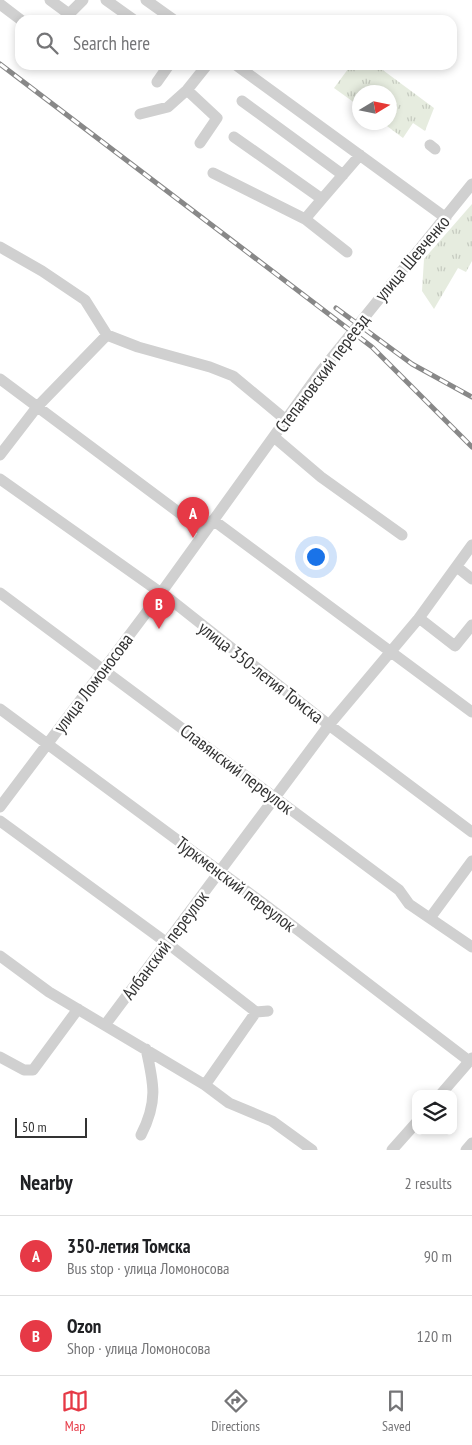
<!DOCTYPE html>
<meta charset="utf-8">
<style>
body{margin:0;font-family:"PT Sans Narrow",sans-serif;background:#f2f2f2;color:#202124}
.controls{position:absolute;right:15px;bottom:15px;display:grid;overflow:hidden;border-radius:10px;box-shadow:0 2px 8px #0003}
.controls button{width:45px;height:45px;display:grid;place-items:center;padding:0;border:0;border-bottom:1px solid #e0e0e0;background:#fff;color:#202124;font:25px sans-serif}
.compass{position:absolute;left:352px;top:85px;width:45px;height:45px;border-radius:50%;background:#fff;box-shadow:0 2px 8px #0003;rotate:80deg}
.scale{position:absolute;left:15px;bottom:12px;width:72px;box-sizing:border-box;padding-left:5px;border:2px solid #333;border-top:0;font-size:14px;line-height:18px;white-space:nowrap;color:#333;-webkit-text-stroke:4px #fff;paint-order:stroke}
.you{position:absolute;left:315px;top:556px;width:18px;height:18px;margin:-12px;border:4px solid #fff;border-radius:50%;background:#1a73e8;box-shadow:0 0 0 8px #1a73e833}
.badge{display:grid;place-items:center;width:32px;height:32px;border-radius:50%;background:#e63946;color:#fff;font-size:16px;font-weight:700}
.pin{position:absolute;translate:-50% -41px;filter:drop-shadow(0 1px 2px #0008)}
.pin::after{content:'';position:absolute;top:26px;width:18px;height:15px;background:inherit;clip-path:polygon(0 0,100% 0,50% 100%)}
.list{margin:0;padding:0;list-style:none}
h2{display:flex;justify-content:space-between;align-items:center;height:65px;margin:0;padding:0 20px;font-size:21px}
h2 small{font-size:16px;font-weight:400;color:#757577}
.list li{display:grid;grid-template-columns:32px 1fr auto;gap:15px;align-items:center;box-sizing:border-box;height:80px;padding:0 20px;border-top:1px solid #e0e0e0}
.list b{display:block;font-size:19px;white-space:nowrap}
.list p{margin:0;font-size:16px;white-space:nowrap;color:#757577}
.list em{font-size:16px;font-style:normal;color:#757577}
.icon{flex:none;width:28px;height:28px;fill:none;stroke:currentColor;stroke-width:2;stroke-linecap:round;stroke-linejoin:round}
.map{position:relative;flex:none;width:472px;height:1150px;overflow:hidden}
.search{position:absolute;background:#fff;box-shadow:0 2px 8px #0003;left:15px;right:15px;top:15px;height:55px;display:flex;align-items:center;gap:12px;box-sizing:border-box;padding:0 18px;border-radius:15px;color:#757577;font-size:19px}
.sheet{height:225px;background:#fff}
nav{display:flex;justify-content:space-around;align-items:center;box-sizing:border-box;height:70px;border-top:1px solid #e0e0e0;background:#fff;font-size:14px;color:#757577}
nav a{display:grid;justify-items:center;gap:2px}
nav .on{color:#e63946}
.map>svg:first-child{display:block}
.park{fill:url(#park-tufts)}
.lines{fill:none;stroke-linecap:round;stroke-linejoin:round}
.minor{stroke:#d0d0d0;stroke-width:11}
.rail-casing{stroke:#888;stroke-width:5}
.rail{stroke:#fff;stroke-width:3;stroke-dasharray:9;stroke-linecap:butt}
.labels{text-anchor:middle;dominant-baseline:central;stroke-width:5;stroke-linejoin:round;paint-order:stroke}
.street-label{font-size:18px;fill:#333;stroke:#fff}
</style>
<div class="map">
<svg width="472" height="1150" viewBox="0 0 472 1150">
<defs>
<pattern id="park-tufts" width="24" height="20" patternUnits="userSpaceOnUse" patternTransform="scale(1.25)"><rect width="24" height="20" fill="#e6ecdf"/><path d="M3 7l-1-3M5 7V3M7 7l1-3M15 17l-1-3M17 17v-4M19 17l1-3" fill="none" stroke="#c6cbc0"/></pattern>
</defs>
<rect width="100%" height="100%" fill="#fff"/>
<path class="park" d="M351,65H376L434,108L425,131L413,123L403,138L383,123L390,122V92H360L359,106L334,88Z
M472,204V261L466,272L458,268L434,309L422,291L424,259Z"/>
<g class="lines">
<path class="minor" d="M50,0L69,14
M106,0L134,20
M146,0L174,20
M0,4L21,20
M63,20L83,0
M236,65L446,218
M157,82L169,65
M187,90L217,118L200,143
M242,101L343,175
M140,114L168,107L187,90L207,65
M234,137L322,199L360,155
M430,145L435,149
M213,173L305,219L347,252
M305,219L322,199
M0,247L42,271L85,300L107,335L138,347L210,367L233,376L286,420
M0,379L205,532
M274,437L321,477L402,535
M0,455L37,407L107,335
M0,479L171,600L329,725L472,832
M213,520L472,712
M457,567L472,579
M0,593L399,890L409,904L472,947
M419,618L455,646L472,625
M0,709L268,907L469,1061
M0,807L161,593L321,371L472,184
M0,821L167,943L256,1012L268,1011
M430,918L472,861
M0,956L49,992L205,1085L229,1103L272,1121L312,1150
M105,1025L329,725L419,618L472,545
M0,1057L24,1070H33L78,1009
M205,1085L256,1012
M441,1094L472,1058
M141,1135C158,1102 154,1084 146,1049
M392,1150L416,1123
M466,1150L472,1143"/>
<g class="rail-casing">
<path id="rail" d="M0,64L372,347L472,447
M336,308L412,364L472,397"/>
</g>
<use href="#rail" class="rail"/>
</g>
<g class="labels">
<g class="street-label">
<text transform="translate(412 258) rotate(-50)">улица Шевченко</text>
<text transform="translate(322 373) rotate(-53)">Степановский переезд</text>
<text transform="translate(261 672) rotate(38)">улица 350-летия Томска</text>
<text transform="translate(93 683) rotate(-53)">улица Ломоносова</text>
<text transform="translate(237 769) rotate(37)">Славянский переулок</text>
<text transform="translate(236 884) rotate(37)">Туркменский переулок</text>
<text transform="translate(165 945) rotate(-53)">Албанский переулок</text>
</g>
</g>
</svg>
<div class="controls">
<button><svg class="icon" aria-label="layers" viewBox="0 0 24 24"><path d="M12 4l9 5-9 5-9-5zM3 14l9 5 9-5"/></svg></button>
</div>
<svg class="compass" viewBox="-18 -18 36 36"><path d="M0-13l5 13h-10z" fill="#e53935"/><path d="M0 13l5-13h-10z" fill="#757577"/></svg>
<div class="scale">50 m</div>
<div class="you"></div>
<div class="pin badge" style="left:193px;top:538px">A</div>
<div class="pin badge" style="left:159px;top:629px">B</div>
<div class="search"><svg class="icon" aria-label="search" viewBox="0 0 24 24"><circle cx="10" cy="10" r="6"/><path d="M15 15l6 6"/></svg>Search here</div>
</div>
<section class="sheet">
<h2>Nearby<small>2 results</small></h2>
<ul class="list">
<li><span class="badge">A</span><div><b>350-летия Томска</b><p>Bus stop · улица Ломоносова</p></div><em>90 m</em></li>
<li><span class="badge">B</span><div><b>Ozon</b><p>Shop · улица Ломоносова</p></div><em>120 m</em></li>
</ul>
</section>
<nav>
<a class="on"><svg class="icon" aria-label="map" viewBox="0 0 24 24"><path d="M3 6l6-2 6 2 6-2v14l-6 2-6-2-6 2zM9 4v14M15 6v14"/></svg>Map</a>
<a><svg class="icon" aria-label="directions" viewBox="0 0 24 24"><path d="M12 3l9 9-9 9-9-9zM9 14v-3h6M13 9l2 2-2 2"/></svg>Directions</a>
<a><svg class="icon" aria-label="saved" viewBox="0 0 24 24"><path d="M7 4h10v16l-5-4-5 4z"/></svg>Saved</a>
</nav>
